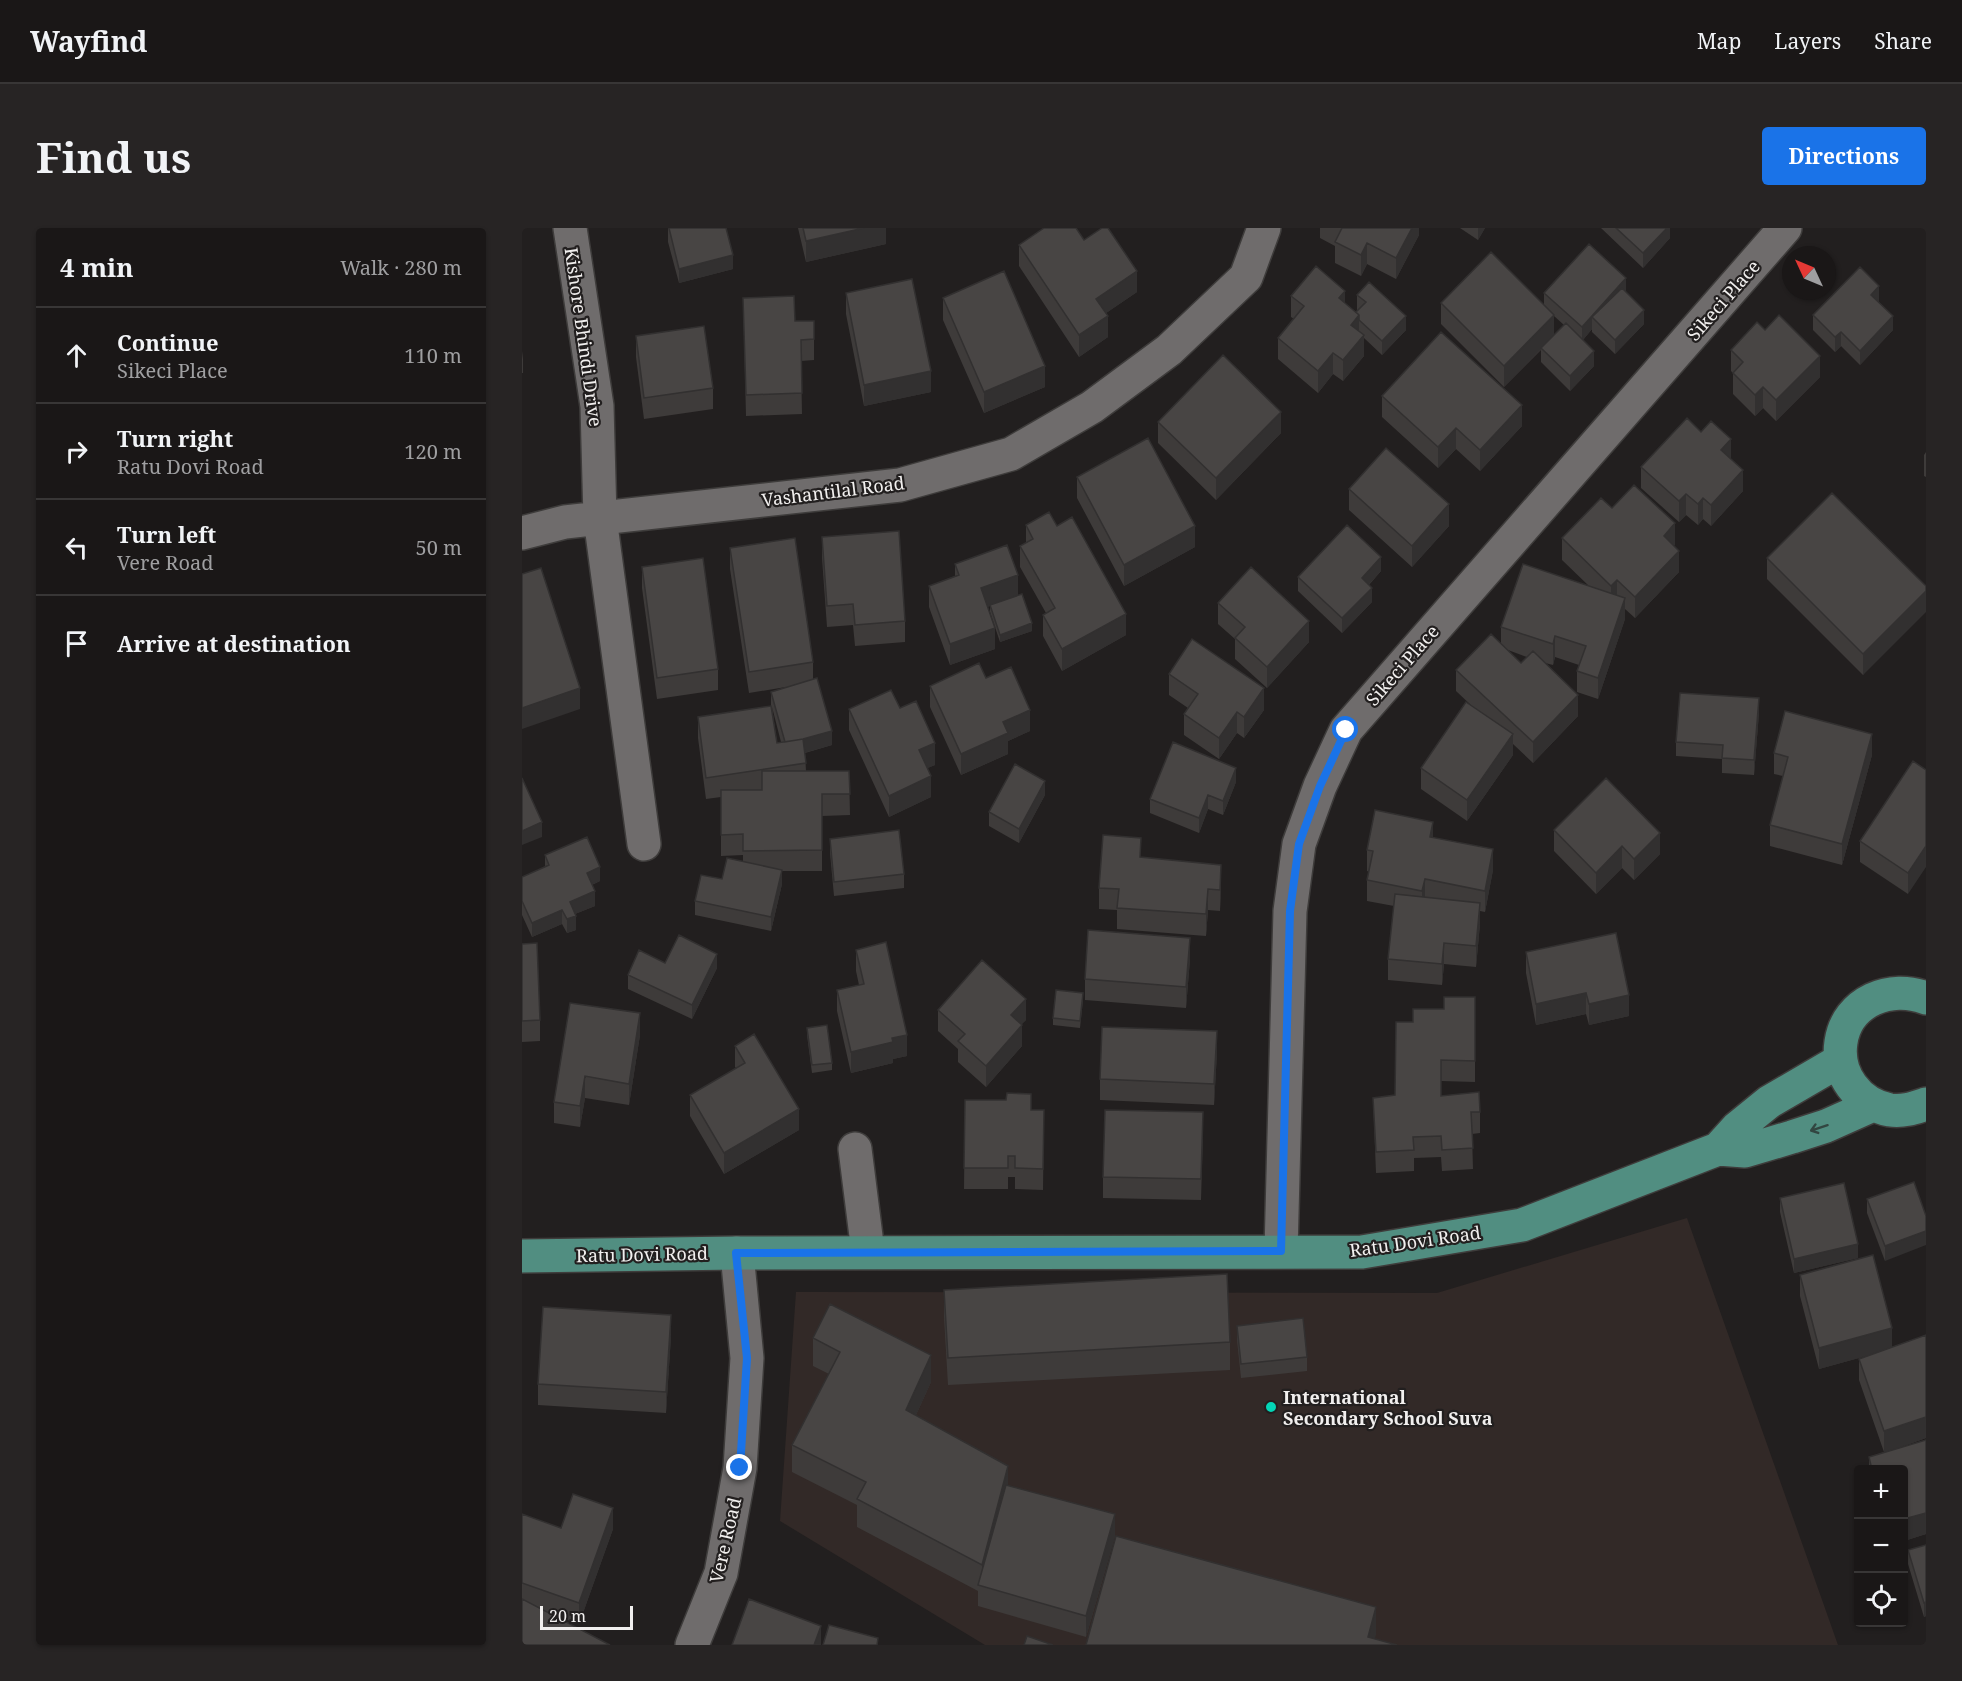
<!DOCTYPE html>
<meta charset="utf-8">
<style>
body{margin:0;font-family:"Noto Serif",serif;background:#272424;color:#f1f3f6}
.controls{position:absolute;right:18px;bottom:18px;display:grid;overflow:hidden;border-radius:6px;box-shadow:0 2px 4px #0004}
.controls button{width:54px;height:54px;display:grid;place-items:center;padding:0;border:0;border-bottom:2px solid #383636;background:#1a1717;color:#f1f3f6;font:30px sans-serif}
.compass{position:absolute;left:1260px;top:18px;width:54px;height:54px;border-radius:50%;background:#1a1717;box-shadow:0 2px 4px #0004;rotate:314deg}
.scale{position:absolute;left:18px;bottom:15px;width:93px;box-sizing:border-box;padding-left:6px;border:3px solid #f1efee;border-top:0;font-size:16px;line-height:21px;white-space:nowrap;color:#f1efee;-webkit-text-stroke:4px #221f1f;paint-order:stroke}
.stop{position:absolute;width:18px;height:18px;margin:-14px;border:4px solid #1a73e8;border-radius:50%;background:#fff}
.stop.end{background:#1a73e8;border-color:#fff;box-shadow:0 2px 6px #0008}
.list{margin:0;padding:0;list-style:none}
h2{display:flex;justify-content:space-between;align-items:center;height:78px;margin:0;padding:0 24px;font-size:26px}
h2 small{font-size:20px;font-weight:400;color:#9f9fa1}
.list li{display:grid;grid-template-columns:39px 1fr auto;gap:18px;align-items:center;box-sizing:border-box;height:96px;padding:0 24px;border-top:2px solid #383636}
.list b{display:block;font-size:22px;white-space:nowrap}
.list p{margin:0;font-size:20px;white-space:nowrap;color:#9f9fa1}
.list em{font-size:20px;font-style:normal;color:#9f9fa1}
.icon{flex:none;width:33px;height:33px;fill:none;stroke:currentColor;stroke-width:2;stroke-linecap:round;stroke-linejoin:round}
.map{position:relative;flex:none;width:1404px;height:1417px;overflow:hidden;border-radius:6px}
header{display:flex;align-items:center;gap:36px;box-sizing:border-box;height:84px;padding:0 30px;background:#1a1717;border-bottom:2px solid #383636}
header strong{font-size:28px}
nav{display:flex;gap:33px;margin-inline-start:auto;font-size:21px}
.intro{display:flex;align-items:center;justify-content:space-between;box-sizing:border-box;height:144px;padding:0 36px}
h1{margin:0;font-size:42px}
.button{padding:15px 27px;border-radius:6px;background:#1a73e8;color:#fff;font-size:21px;font-weight:700}
main{display:flex;gap:36px;padding:0 36px}
aside{flex:1;background:#1a1717;border-radius:6px;box-shadow:0 2px 4px #0004}
.map>svg:first-child{display:block}
.built{fill:#322927}
.lines{fill:none;stroke-linecap:round;stroke-linejoin:round}
.minor-casing{stroke:#3e3c3b;stroke-width:36}
.primary-casing{stroke:#3e3c3b;stroke-width:36}
.minor{stroke:#6f6c6c;stroke-width:33}
.primary{stroke:#518e81;stroke-width:33}
.wall{fill:#3e3b3a;fill-rule:evenodd}
.shaded-wall{fill:#323030}
.building{fill:#484544;stroke:#323030;stroke-width:1.5}
.oneway{stroke:#324641}
.route{stroke:#1a73e8;stroke-width:8}
.poi-dot{fill:#04d5b6;stroke:#221f1f;stroke-width:2}
.labels{text-anchor:middle;dominant-baseline:central;stroke-width:4.5;stroke-linejoin:round;paint-order:stroke}
.street-label{font-size:18px;fill:#f1efee;stroke:#221f1f}
.poi-label{font-size:18px;font-weight:bold;fill:#f1efee;stroke:#221f1f;text-anchor:start}
</style>
<header>
<strong>Wayfind</strong>
<nav><a>Map</a><a>Layers</a><a>Share</a></nav>
</header>
<div class="intro"><h1>Find us</h1><a class="button">Directions</a></div>
<main>
<aside>
<h2>4 min<small>Walk · 280 m</small></h2>
<ul class="list">
<li><svg class="icon" aria-label="ahead" viewBox="0 0 24 24"><path d="M12 20V5M6 11l6-6 6 6"/></svg><div><b>Continue</b><p>Sikeci Place</p></div><em>110 m</em></li>
<li><svg class="icon" aria-label="right" viewBox="0 0 24 24"><path d="M7 20v-9h11M14 6l5 5-5 5"/></svg><div><b>Turn right</b><p>Ratu Dovi Road</p></div><em>120 m</em></li>
<li><svg class="icon" aria-label="left" viewBox="0 0 24 24"><path d="M17 20v-9H6M10 6l-5 5 5 5"/></svg><div><b>Turn left</b><p>Vere Road</p></div><em>50 m</em></li>
<li><svg class="icon" aria-label="arrive" viewBox="0 0 24 24"><path d="M6 21V4h12l-3 4 3 4H6"/></svg><div><b>Arrive at destination</b></div></li>
</ul>
</aside>
<div class="map">
<svg width="1404" height="1417" viewBox="0 0 1404 1417">
<rect width="100%" height="100%" fill="#221f1f"/>
<path class="built" d="M1165,990L1316,1417H463L258,1293L274,1064L915,1065Z"/>
<g class="lines">
<g class="minor-casing">
<path id="minor" d="M48,0L75,178L78,290L122,616
M0,305L43,294L378,257L489,226L570,179L647,122L724,49L742,0
M333,921L346,1024
M759,1023L768,683L777,616L798,558L824,502L1263,0
M170,1417L199,1345L218,1240L225,1130L215,1025"/>
</g>
<g class="primary-casing">
<path id="primary" d="M1404,770C1369,756 1325,773 1319,814C1314,846 1336,876 1368,882C1381,884 1392,880 1404,876
M1196,921L1215,900L1247,874L1319,832
M0,1028L215,1025L840,1024L1000,997L1196,921L1223,923L1270,909L1304,898L1351,877"/>
</g>
<use href="#minor" class="minor"/>
<use href="#primary" class="primary"/>
</g>
<path class="wall" d="M146,0L211,41L157,55L146,14Z
M276,0H364V16L284,34Z
M798,0H897V7L874,51L845,36L839,48L813,35V18L798,10Z
M938,0H963L956,12Z
M1079,0H1148V10L1121,40Z
M562,12L615,64L584,85L586,109L557,129L497,38V17Z
M1104,64L1122,96L1093,126L1070,104V101L1061,112L1072,138L1048,163L1019,134V122L982,159L919,96V75L1022,77V65ZM1032,88L1042,97L1032,107Z
M324,65L409,164L342,178L324,86Z
M835,67L884,102L860,127L842,110V128L821,153L811,146L796,165L756,131V110L772,91L769,89V68L823,75L834,84L836,82H835Z
M221,70L273,93H292V132L279,133L280,186L224,188Z
M421,70L523,159L462,185L421,92Z
M1356,73L1371,102L1338,137L1319,118L1313,124L1291,102V87L1357,73Z
M1243,102L1298,149L1254,193L1241,180L1233,188L1211,166V145L1209,143V122Z
M114,108L191,160V181L122,191L114,129Z
M0,123L1,131V145H0Z
M860,168L1000,198L958,243L934,221L916,240L860,189Z
M636,194L759,205L694,272L636,215Z
M1404,224V249L1402,248V227Z
M1209,232L1221,263L1189,298L1181,291L1176,297L1164,287L1157,294L1119,260V239Z
M555,249L673,319L602,358L555,270Z
M827,261L927,298L890,339L827,282Z
M1090,280L1153,316L1152,318L1157,344L1113,390L1103,381V391L1076,471L1055,464V443L1057,437L1033,429L1031,437L1023,435L1056,488L1011,535L991,516V527L945,593L899,561V540L951,479L934,463V442L979,416V399L1067,358L1040,332V310ZM986,422L1005,429L999,435Z
M504,297L535,298L604,407L540,443L521,408V387L524,385L498,339V318L504,315Z
M300,309L383,393V414L333,418L331,397L305,399L300,330Z
M208,320L291,434V451L310,517L283,525L284,543H327L328,587L300,588V643H260V656L249,703L173,687V673L221,633V627L199,628V569L184,571L176,510V489L249,478V464L264,459L227,465L208,341ZM250,479L259,514L255,515Z
M1245,330L1404,358L1341,447L1245,351Z
M433,336L496,367L510,403L478,414L468,384V378L465,379L473,421L428,437L407,379V358L433,348Z
M120,339L196,441V462L135,471L120,360Z
M859,343L847,357L850,374L820,405L776,363V349Z
M696,375L787,414L745,460L713,431V411L696,396Z
M647,446L742,482L722,510L715,505L697,531L662,507V486L666,480L647,467Z
M464,450L508,503L486,513V526L439,547L408,479V458Z
M378,480L413,537L405,540L409,569L367,589L327,502V481Z
M1237,485L1232,547L1200,545V531L1154,528V514Z
M1252,525L1350,527L1320,637L1248,618V597L1261,548L1252,546Z
M1391,533L1386,666L1338,634V613Z
M714,554L701,587L686,581L677,605L628,585V571Z
M523,567L497,615L467,598V584Z
M1032,602L1138,626L1112,652L1100,640L1074,666L1032,623Z
M911,609L971,642L963,684L958,683V696L954,739L922,736L920,757L866,752V731L872,678L845,673V652L847,644L845,643V622Z
M308,611L382,646V660L312,668L308,625Z
M23,627L78,653L70,657L73,678L53,686L54,702L45,705L40,696L10,709L0,687V649L23,639Z
M619,629L699,658L698,683L686,682L684,708L595,701V682L577,681V660Z
M0,716L18,792V813L0,814Z
M334,722L385,828L371,831V835L329,845L315,783V762L337,757L334,743Z
M1004,724L1107,788L1067,797L1064,786L1014,797L1004,745Z
M668,731L664,780L563,772V751Z
M195,740L170,791L106,761V747Z
M953,769V854L919,853V868L958,884V905L950,906L951,941L920,943L919,929L892,930V943L854,945L851,870L873,867L891,794Z
M561,772L558,800L531,797V790Z
M416,782L504,792L499,796L500,818L464,859L436,834V821L416,803Z
M285,800L310,835V842L290,845L285,807Z
M118,807L107,877L63,870L58,899L32,895V874Z
M213,818L277,902L202,946L168,888V867L214,840L213,839Z
M695,824L692,877L578,872V851Z
M443,872L509,882H522L521,962L493,961V949H486V961H442Z
M681,905L679,972L581,970V949Z
M1392,954L1363,1033L1345,985V971Z
M1258,970L1336,1030L1272,1045L1258,984Z
M1351,1027L1370,1100V1119L1404,1107V1210L1368,1223L1404,1212V1306L1382,1313V1242H1347V1229L1362,1224L1337,1152V1131L1351,1126L1297,1141L1278,1068V1047Z
M422,1062L708,1114V1142L426,1157L422,1089Z
M715,1098L785,1129V1143L719,1150L715,1112Z
M149,1108L144,1185L16,1177V1156Z
M291,1110L409,1154L394,1187L486,1257L593,1308L564,1409L456,1378V1363L335,1299V1277L270,1244V1217L307,1146L291,1138Z
M0,1286L39,1300L91,1301L57,1396L32,1387L0,1417Z
M1404,1317V1388L1402,1389L1386,1336V1322Z"/>
<path class="shaded-wall" d="M342,0H364V16L284,34V13Z
M890,0H897V7L874,51V30Z
M956,0H963L956,12Z
M1145,0H1148V10L1121,40V25Z
M845,15V36L839,48V27Z
M211,27V41L157,55V41Z
M615,43V64L574,92V71Z
M1104,50V65L1070,89V101L1060,113V99Z
M1357,58V73L1349,81V67Z
M823,63V84L817,70Z
M1122,82V96L1093,126V112Z
M837,87V108L829,97Z
M1032,87V108L982,159V138Z
M586,88V109L557,129V107Z
M884,88V102L860,127V113Z
M1371,88V102L1338,137V123Z
M1319,104V118L1313,124V109Z
M842,107V128L821,153V132Z
M1072,123V138L1048,163V148Z
M811,125V146L796,165V143Z
M1298,128V149L1254,193V172Z
M523,138V159L462,185V164Z
M409,143V164L342,178V157Z
M1241,159V180L1233,188V167Z
M1000,177V198L958,243V222Z
M759,184V205L694,272V250Z
M934,200V221L916,240V219Z
M1209,211V232L1199,222Z
M1221,242V263L1189,298V277Z
M1164,266V287L1157,294V273Z
M1181,270V291L1176,297V276Z
M927,276V298L890,339V318Z
M1153,295V316L1142,329V308Z
M673,298V319L602,358V337Z
M1157,323V344L1113,390V369Z
M859,329V343L840,364V350Z
M496,347V368L459,381V360Z
M1095,352V373L1089,379V358Z
M850,360V374L820,405V390Z
M1404,363V384L1341,447V426Z
M1103,370V391L1076,471V450Z
M604,386V407L540,443V421Z
M787,393V414L745,460V439Z
M510,395V403L478,414V407Z
M473,400V421L428,437V416Z
M1033,408V429L1031,437V416Z
M58,460V481L0,501V480Z
M742,460V482L722,510V489Z
M1056,467V488L1011,535V514Z
M1237,470V485L1232,547V532Z
M508,482V503L486,513V526L439,547V526L481,494Z
M715,484V505L697,531V510Z
M310,503V517L264,530V516Z
M991,506V527L945,593V572Z
M1350,506V527L1320,637V616Z
M413,515V537L397,544V522Z
M714,540V554L701,587V573Z
M409,548V569L367,589V568Z
M523,553V567L497,615V601Z
M686,567V581L677,605V590Z
M20,594V609L0,617V603Z
M911,594V615L908,609Z
M1138,605V626L1112,652V631Z
M1100,618V640L1074,666V645Z
M1404,618V639L1386,666V645Z
M971,621V642L963,684V663Z
M699,637V658L698,683V662Z
M78,639V653L65,659V645Z
M260,642V656L249,703V689Z
M903,651V672L900,684V663Z
M686,661V682L684,708V686Z
M73,663V678L48,688V674Z
M958,675V696L954,739V718Z
M40,682V696L10,709V695Z
M54,688V702L45,705V691Z
M668,710V731L664,780V759Z
M922,715V736L920,757V736Z
M195,726V740L170,791V777Z
M1064,765V786L1014,797V776Z
M1107,767V788L1067,797V776Z
M504,771V792L489,808V787Z
M118,785V807L107,877V856Z
M500,797V818L464,859V838Z
M695,803V824L692,877V856Z
M385,807V828L371,831V835L329,845V824L370,810Z
M63,848V870L58,899V878Z
M277,881V902L202,946V925Z
M1404,1003V1017L1363,1033V1018Z
M1336,1016V1030L1272,1045V1031Z
M149,1087V1108L144,1185V1164Z
M1370,1100V1121L1297,1141V1120Z
M409,1127V1154L384,1209V1182Z
M1404,1189V1210L1362,1225V1203Z
M486,1238V1266L460,1358V1337Z
M91,1280V1301L57,1396V1375Z
M1404,1285V1306L1382,1313V1291Z
M593,1286V1308L564,1409V1388Z
M1404,1374V1388L1402,1389V1375Z
M854,1379V1407L851,1417L846,1409Z
M299,1398V1417H292Z"/>
<path class="building" d="M147,0H204L211,27L157,41Z
M281,0H342L284,13Z
M522,0H554L562,12L580,0H586L615,43L574,71L586,88L557,107L497,17Z
M820,0H890L874,30L845,15L839,27L813,14Z
M1094,0H1145L1121,25Z
M1067,16L1104,50L1060,99L1022,65Z
M969,24L1032,87L982,138L919,75Z
M794,38L823,63L817,70L837,87L829,97L842,107L821,132L811,125L796,143L756,110L782,78L769,68Z
M1338,39L1357,58L1349,67L1371,88L1338,123L1319,104L1313,109L1291,87Z
M482,43L523,138L462,164L421,70Z
M390,51L409,143L342,157L324,65Z
M847,54L884,88L860,113L837,92V87L834,84L844,74L835,67Z
M1100,60L1122,82L1093,112L1070,89Z
M272,68L273,93H292V111L279,112L280,165L224,167L221,70Z
M1257,87L1298,128L1254,172L1241,159L1233,167L1211,145L1221,134L1209,122L1235,94L1243,102Z
M1044,95L1072,123L1048,148L1019,120Z
M182,98L191,160L122,170L114,108Z
M919,104L1000,177L958,222L934,200L916,219L860,168Z
M701,127L759,184L694,250L636,194Z
M1165,190L1179,204L1189,193L1209,211L1199,222L1221,242L1189,277L1181,270L1176,276L1164,266L1157,273L1119,239Z
M626,210L673,298L602,337L555,249Z
M864,220L927,276L890,318L827,261Z
M1112,257L1153,295L1142,308L1157,323L1113,369L1095,352L1089,358L1040,310L1079,270L1090,280Z
M1310,265L1404,358V363L1341,426L1245,330Z
M527,284L535,298L550,289L604,386L540,421L521,387L533,380L498,318L511,311L504,297Z
M825,297L859,329L840,350L850,360L820,390L776,349Z
M377,303L383,393L333,397L331,376L305,378L300,309Z
M273,310L291,434L227,444L208,320Z
M485,317L496,347L459,360L473,400L428,416L407,358L437,347L433,336Z
M181,330L196,441L135,450L120,339Z
M1001,336L1103,370L1076,450L1055,443L1064,418L1033,408L1031,416L979,399Z
M729,339L787,393L745,439L713,410L723,399L696,375Z
M19,340L58,460L0,480V346Z
M500,366L510,395L478,407L468,377Z
M969,406L999,435L1011,423L1056,467L1011,514L934,442Z
M670,411L742,460L722,489L715,484L697,510L662,486L676,466L647,446Z
M457,435L464,450L489,439L508,482L481,494L486,505L439,526L408,458Z
M295,450L310,503L281,511L263,514L249,464Z
M369,462L378,480L394,473L413,515L397,522L409,548L367,568L327,481Z
M1158,465L1237,470L1232,532L1200,530L1201,517L1154,514Z
M944,474L991,506L945,572L899,540Z
M249,478L255,515L281,511L284,535L184,550L176,489Z
M1263,483L1350,506L1320,616L1248,597L1266,529L1252,525Z
M651,514L714,540L701,573L686,567L677,590L628,571Z
M1391,533L1404,542V618L1386,645L1338,613Z
M493,536L523,553L497,601L467,584Z
M240,543H327L328,566H300V622L221,623V606L199,607V562H240Z
M0,550L20,594L0,603Z
M1084,550L1138,605L1112,631L1100,618L1074,645L1032,602Z
M853,582L911,594L908,609L971,621L963,663L903,651L900,663L845,652L851,623L845,622Z
M377,602L382,646L312,654L308,611Z
M581,607L619,610L618,629L699,637L698,662L686,661L684,686L595,680L597,661L577,660Z
M65,609L78,639L65,645L73,663L48,674L54,688L45,691L40,682L10,695L0,673V649L27,637L23,627Z
M205,630L260,642L249,689L173,673L179,647L200,651Z
M873,666L958,675L954,718L922,715L920,736L866,731Z
M566,702L668,710L664,759L563,751Z
M1094,705L1107,767L1067,776L1064,765L1014,776L1004,724Z
M157,707L195,726L170,777L106,747L117,722L143,735Z
M364,714L385,807L370,810L371,814L329,824L315,762L342,756L334,722Z
M15,715L18,792L0,793V716Z
M460,732L504,771L489,787L500,797L464,838L436,813L443,806L416,782Z
M534,762L561,765L558,793L531,790Z
M922,769H953V833L919,832V868L957,864L958,884H949L951,920L920,922L919,908L891,909L892,922L854,924L851,870L873,867L874,794H891V781H922Z
M48,775L118,785L107,856L63,848L58,878L32,874Z
M305,797L310,835L290,837L285,800Z
M580,799L695,803L692,856L578,851Z
M232,806L277,881L202,925L168,867L223,835L213,818Z
M485,865L509,866V882H522L521,941L493,940V928H486V940H442L443,872H484Z
M583,882L681,884L679,951L581,949Z
M1392,954L1404,988V1003L1363,1018L1345,971Z
M1322,955L1336,1016L1272,1031L1258,970Z
M1351,1027L1370,1100L1297,1120L1278,1047Z
M705,1046L708,1114L426,1130L422,1062Z
M308,1076L409,1127L384,1182L486,1238L460,1337L335,1271L344,1254L270,1217L318,1124L291,1110Z
M21,1079L149,1087L144,1164L16,1156Z
M781,1090L785,1129L719,1136L715,1098Z
M1404,1107V1189L1362,1203L1337,1131Z
M1404,1212V1285L1382,1291V1242H1350L1347,1229Z
M484,1257L593,1286L564,1388L456,1357Z
M51,1266L91,1280L57,1375L0,1355V1286L39,1300Z
M594,1308L854,1379L846,1409L875,1417H564Z
M1404,1317V1374L1402,1375L1386,1322Z
M0,1371L88,1417H0Z
M227,1371L299,1398L292,1417H210Z
M307,1397L356,1410L355,1417H301Z
M505,1408L531,1417H502Z"/>
<defs><path id="oneway-shaft" d="M-6 0H5M1.5-3L5.5 0L1.5 3" fill="none" stroke-width="1.6" stroke-linecap="round" stroke-linejoin="round" transform="scale(1.5)"/></defs>
<use class="oneway" href="#oneway-shaft" transform="translate(1297 900) rotate(162)"/>
<g class="lines">
<path class="route" d="M218,1240L225,1130L214,1025L759,1023L768,683L777,616L798,558L824,502"/>
</g>
<circle class="poi-dot" cx="749" cy="1179" r="6"/>
<g class="labels">
<g class="street-label">
<text transform="translate(1201 72) rotate(-49)">Sikeci Place</text>
<text transform="translate(62 109) rotate(82)">Kishore Bhindi Drive</text>
<text transform="translate(311 263) rotate(-7)">Vashantilal Road</text>
<text transform="translate(880 437) rotate(-49)">Sikeci Place</text>
<text transform="translate(893 1013) rotate(-8)">Ratu Dovi Road</text>
<text transform="translate(120 1026) rotate(-1)">Ratu Dovi Road</text>
<text transform="translate(203 1312) rotate(-77)">Vere Road</text>
</g>
<g class="poi-label">
<text x="761" y="1169">International<tspan x="761" dy="21">Secondary School Suva</tspan></text>
</g>
</g>
</svg>
<div class="controls">
<button>+</button>
<button>−</button>
<button><svg class="icon" aria-label="locate" viewBox="0 0 24 24"><circle cx="12" cy="12" r="6"/><path d="M12 2v4M12 18v4M2 12h4M18 12h4"/></svg></button>
</div>
<svg class="compass" viewBox="-18 -18 36 36"><path d="M0-13l5 13h-10z" fill="#e53935"/><path d="M0 13l5-13h-10z" fill="#9f9fa1"/></svg>
<div class="scale">20 m</div>
<div class="stop" style="left:824px;top:502px"></div>
<div class="stop end" style="left:218px;top:1240px"></div>
</div>
</main>
